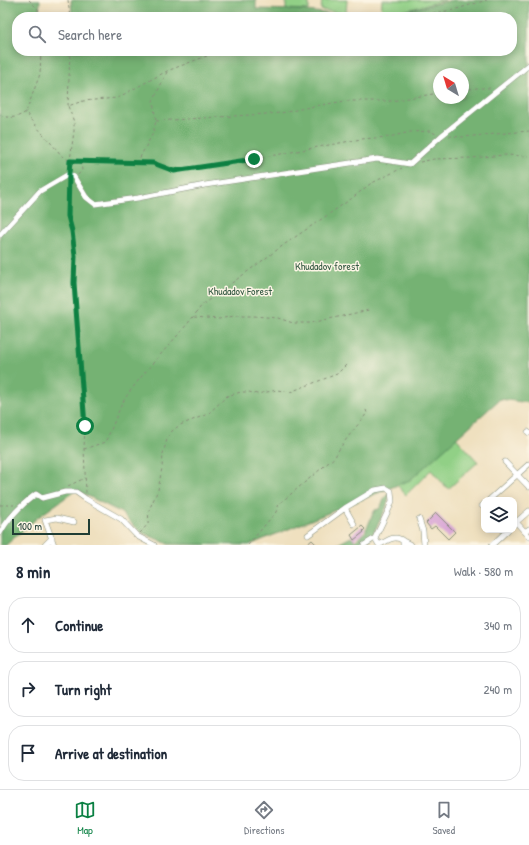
<!DOCTYPE html>
<meta charset="utf-8">
<style>
body{margin:0;font-family:"Patrick Hand",sans-serif;background:#f6f6f7;color:#1f2937}
.controls{position:absolute;right:12px;bottom:12px;display:grid;overflow:hidden;border-radius:8px;box-shadow:0 2px 10px #0003}
.controls button{width:36px;height:36px;display:grid;place-items:center;padding:0;border:0;border-bottom:1px solid #e0e1e3;background:#fff;color:#1f2937;font:20px sans-serif}
.compass{position:absolute;left:433px;top:68px;width:36px;height:36px;border-radius:50%;background:#fff;box-shadow:0 2px 10px #0003;rotate:322deg}
.scale{position:absolute;left:12px;bottom:10px;width:78px;box-sizing:border-box;padding-left:4px;border:2px solid #1f3d34;border-top:0;font-size:11px;line-height:14px;white-space:nowrap;color:#1f3d34;-webkit-text-stroke:3px #fcf5e5;paint-order:stroke}
.stop{position:absolute;width:12px;height:12px;margin:-9px;border:3px solid #0b8043;border-radius:50%;background:#fff}
.stop.end{background:#0b8043;border-color:#fff;box-shadow:0 1px 4px #0008}
.list{margin:0;padding:0;list-style:none}
h2{display:flex;justify-content:space-between;align-items:center;height:52px;margin:0;padding:0 16px;font-size:17px}
h2 small{font-size:13px;font-weight:400;color:#747a83}
.list li{display:grid;grid-template-columns:26px 1fr auto;gap:12px;align-items:center;box-sizing:border-box;height:56px;margin:0 8px 8px;padding:0 8px;border:1px solid #e0e1e3;border-radius:16px}
.list b{display:block;font-size:15px;white-space:nowrap}
.list em{font-size:13px;font-style:normal;color:#747a83}
.icon{flex:none;width:22px;height:22px;fill:none;stroke:currentColor;stroke-width:2;stroke-linecap:round;stroke-linejoin:round}
.map{position:relative;flex:none;width:529px;height:545px;overflow:hidden}
.search{position:absolute;background:#fff;box-shadow:0 2px 10px #0003;left:12px;right:12px;top:12px;height:44px;display:flex;align-items:center;gap:10px;box-sizing:border-box;padding:0 14px;border-radius:16px;color:#747a83;font-size:15px}
.sheet{height:244px;background:#fff}
nav{display:flex;justify-content:space-around;align-items:center;box-sizing:border-box;height:56px;border-top:1px solid #e0e1e3;background:#fff;font-size:11px;color:#747a83}
nav a{display:grid;justify-items:center;gap:2px}
nav .on{color:#0b8043}
.map>svg:first-child{display:block}
.green{fill:#91d086;stroke:#58865d}
.forest{fill:#74b273;stroke:#4a7854;fill-rule:evenodd}
.building{fill:#d49bd3}
.lines{fill:none;stroke-linecap:round;stroke-linejoin:round}
.minor-casing{stroke:#878e7a;stroke-width:6}
.path{stroke:#878e7a;stroke-width:1;stroke-dasharray:3 3;stroke-linecap:butt}
.minor{stroke:#fff;stroke-width:5}
.route{stroke:#0b8043;stroke-width:5}
.labels{text-anchor:middle;dominant-baseline:central;stroke-width:3;stroke-linejoin:round;paint-order:stroke}
.park-label{font-size:11px;fill:#365a44;stroke:#fcf5e5}
</style>
<div class="map">
<svg width="529" height="545" viewBox="0 0 529 545">
<rect width="100%" height="100%" fill="#fcf5e5"/>
<filter id="ink" filterUnits="userSpaceOnUse"><feTurbulence type="fractalNoise" baseFrequency=".025" numOctaves="2"/><feDisplacementMap in="SourceGraphic" scale="8" xChannelSelector="R" yChannelSelector="G"/><feConvolveMatrix kernelMatrix="1 2 1 2 8 2 1 2 1" color-interpolation-filters="sRGB"/></filter>
<filter id="wash" filterUnits="userSpaceOnUse"><feTurbulence type="fractalNoise" baseFrequency=".012" numOctaves="4" result="noise"/><feDisplacementMap in="SourceGraphic" scale="16" xChannelSelector="R" yChannelSelector="G"/><feGaussianBlur stdDeviation="0.9" result="paint"/><feColorMatrix in="noise" values="0 0 0 0 0 0 0 0 0 0 0 0 0 0 0 0 0 1.4 0 .05"/><feComposite in="paint" operator="in"/></filter>
<g filter="url(#wash)">
<rect width="100%" height="100%" fill="#efe0bf"/>
<path class="green" d="M286,0H309V10L286,9Z
M322,0H347L346,14L321,10Z
M382,0H445L381,17Z
M450,431L478,462L448,489L431,470L406,495L397,485Z"/>
<path class="forest" d="M0,0H40L39,17H17V51H512V17H381L452,0H529V403L500,399L410,480L249,545L168,544L139,531L120,512L76,490L37,518L6,545H0ZM439,74H463V98H439Z
M71,0H256V9L299,10L354,17H72Z
M388,494L389,497L386,508L371,538L362,545H336L351,537L355,541L366,531V529C370,523 371,516 375,510L379,509C383,504 384,497 388,494Z"/>
<g id="blocks">
<path class="building" d="M436,513L455,532L448,539L435,526L431,529L426,523Z
M362,526L365,529L363,531L364,532L354,540L351,535Z
M312,540L317,545H306Z"/>
</g>
</g>
<g filter="url(#ink)">
<use href="#blocks" fill-opacity="0" stroke="#878e7a" stroke-width="1"/>
<g class="lines">
<g class="minor-casing">
<path id="minor" d="M0,235L40,191L69,174L74,177L86,197L95,204L138,198L205,185L377,159L410,164L441,136L529,65
M528,432L529,433
M505,462L529,487
M489,500L529,464
M482,506L484,504
M419,519L423,531L424,545
M516,522L525,532
M354,524L345,508L375,490L386,488L391,491L392,501L389,509L375,538L379,545
M514,524L529,511
M529,529L525,532L529,536
M0,533C9,517 21,505 36,494L42,498L65,492H76L86,499L121,519L137,536L154,545
M308,535L345,508
M403,541L411,545
M45,545L52,538
M54,545L45,520L57,518L74,522
M364,545L375,538
M379,545C387,541 395,534 403,541V545
M492,545L508,530"/>
</g>
<path class="path" d="M29,0L38,9L39,17
M68,0L70,17
M409,17L453,10L487,0
M41,51L40,74L26,112L30,119L63,157L70,161L153,163L174,171L254,159L361,139L389,137L410,132L430,131L436,134
M463,90L477,88H492
M68,106L70,51
M0,115C10,119 17,118 26,112
M156,121L281,113L315,106L345,101H391L439,93
M449,136L462,137L529,131
M420,162L434,159L472,158L504,155L529,156
M137,163L153,133L156,121L153,101L167,72
M69,168L74,131V122L68,106L83,101L117,98L167,71L220,51
M78,175L82,170L81,162
M69,179L68,215L72,231L75,256L74,283L85,426L84,449L86,493
M194,317L219,319L234,316H254L278,318L293,323H311L369,310
M84,449L105,442C113,428 117,411 126,397C149,364 179,337 202,305L285,244L351,199L370,184L402,168
M68,486L85,478
M0,505H14
M140,533L148,524L149,510L158,490L162,468L163,454L167,439L172,431L180,425L208,414L227,396L241,392H249L257,394L277,390L290,392L337,374L350,361
M248,545L276,512L279,504L335,457C342,442 357,427 367,413L366,410"/>
<use href="#minor" class="minor"/>
</g>
</g>
<g class="lines" filter="url(#ink)">
<path class="route" d="M85,426L74,283L75,256L72,231L68,216L69,174L70,161L153,163L174,171L254,159"/>
</g>
<g class="labels">
<g class="park-label">
<text x="327" y="266">Khudadov forest</text>
<text x="240" y="291">Khudadov Forest</text>
</g>
</g>
</svg>
<div class="controls">
<button><svg class="icon" aria-label="layers" viewBox="0 0 24 24"><path d="M12 4l9 5-9 5-9-5zM3 14l9 5 9-5"/></svg></button>
</div>
<svg class="compass" viewBox="-18 -18 36 36"><path d="M0-13l5 13h-10z" fill="#e53935"/><path d="M0 13l5-13h-10z" fill="#747a83"/></svg>
<div class="scale">100 m</div>
<div class="stop" style="left:85px;top:426px"></div>
<div class="stop end" style="left:254px;top:159px"></div>
<div class="search"><svg class="icon" aria-label="search" viewBox="0 0 24 24"><circle cx="10" cy="10" r="6"/><path d="M15 15l6 6"/></svg>Search here</div>
</div>
<section class="sheet">
<h2>8 min<small>Walk · 580 m</small></h2>
<ul class="list">
<li><svg class="icon" aria-label="ahead" viewBox="0 0 24 24"><path d="M12 20V5M6 11l6-6 6 6"/></svg><div><b>Continue</b></div><em>340 m</em></li>
<li><svg class="icon" aria-label="right" viewBox="0 0 24 24"><path d="M7 20v-9h11M14 6l5 5-5 5"/></svg><div><b>Turn right</b></div><em>240 m</em></li>
<li><svg class="icon" aria-label="arrive" viewBox="0 0 24 24"><path d="M6 21V4h12l-3 4 3 4H6"/></svg><div><b>Arrive at destination</b></div></li>
</ul>
</section>
<nav>
<a class="on"><svg class="icon" aria-label="map" viewBox="0 0 24 24"><path d="M3 6l6-2 6 2 6-2v14l-6 2-6-2-6 2zM9 4v14M15 6v14"/></svg>Map</a>
<a><svg class="icon" aria-label="directions" viewBox="0 0 24 24"><path d="M12 3l9 9-9 9-9-9zM9 14v-3h6M13 9l2 2-2 2"/></svg>Directions</a>
<a><svg class="icon" aria-label="saved" viewBox="0 0 24 24"><path d="M7 4h10v16l-5-4-5 4z"/></svg>Saved</a>
</nav>
